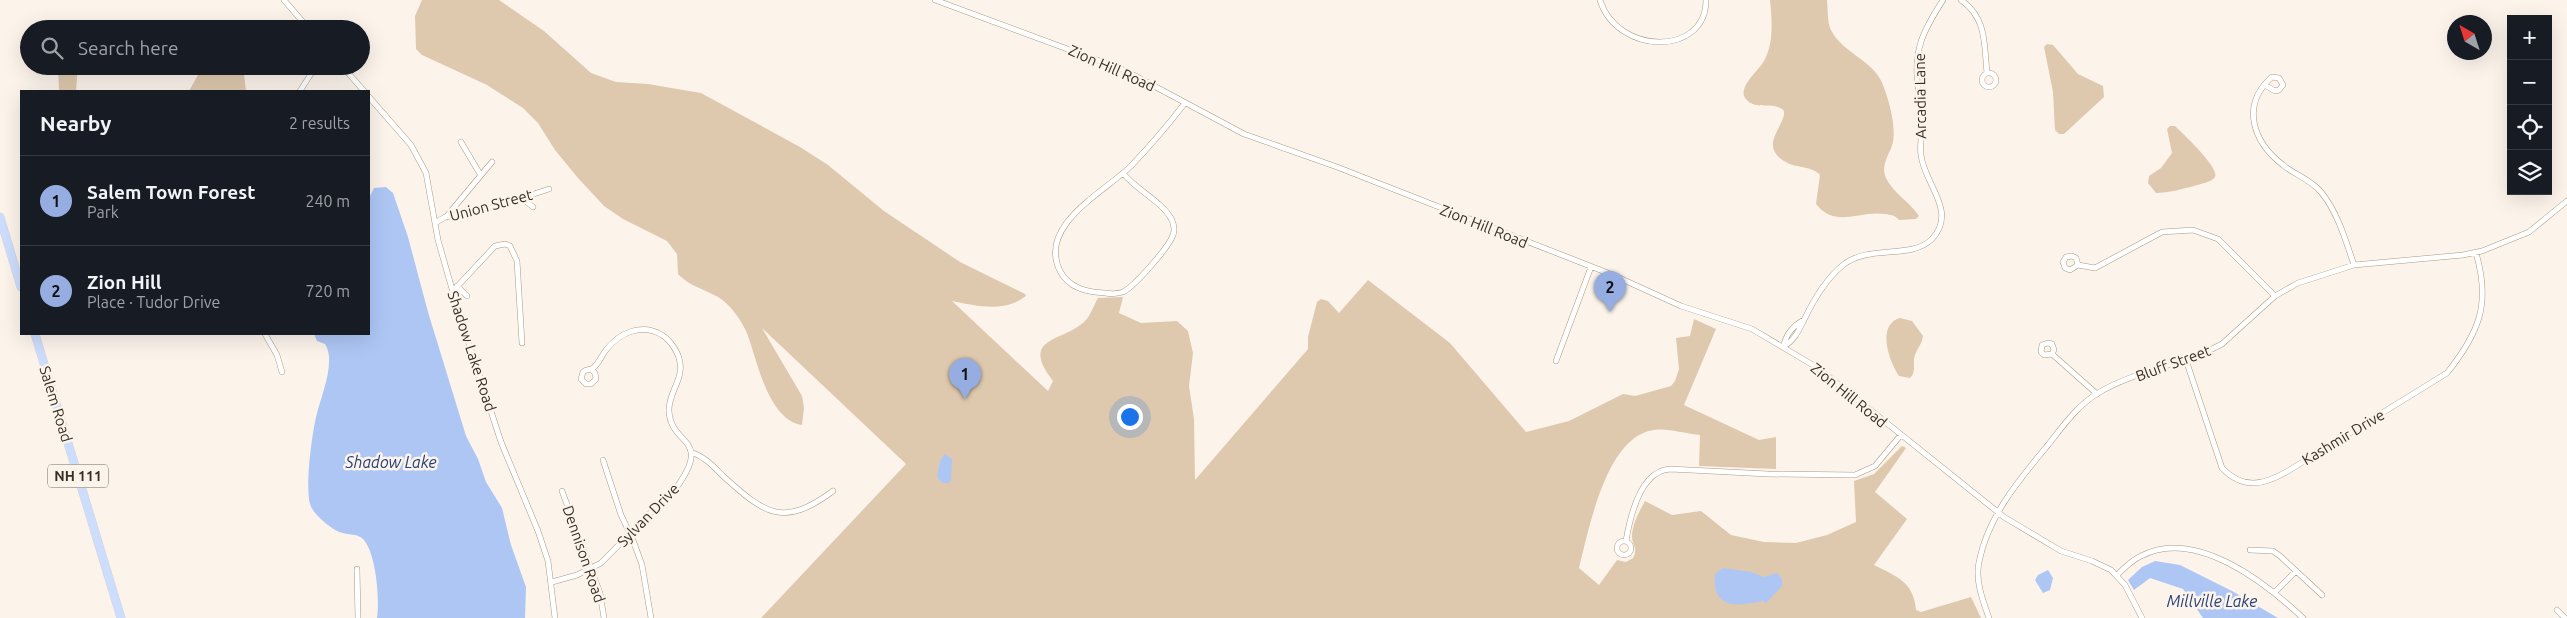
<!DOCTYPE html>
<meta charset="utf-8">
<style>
body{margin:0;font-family:Ubuntu,sans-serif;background:#242831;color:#f1f3f6}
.controls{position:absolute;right:15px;top:15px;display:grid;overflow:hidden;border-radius:0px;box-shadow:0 5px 20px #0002}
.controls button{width:45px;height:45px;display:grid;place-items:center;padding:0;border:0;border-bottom:1px solid #363941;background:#171b24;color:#f1f3f6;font:25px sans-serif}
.compass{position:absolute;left:2447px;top:15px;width:45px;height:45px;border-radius:50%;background:#171b24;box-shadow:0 5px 20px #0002;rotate:321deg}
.you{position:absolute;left:1129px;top:416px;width:18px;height:18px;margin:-12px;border:4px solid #fff;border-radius:50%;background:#1a73e8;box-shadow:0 0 0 8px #1a73e833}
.badge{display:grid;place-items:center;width:32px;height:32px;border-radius:50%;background:#95ade0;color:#111;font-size:16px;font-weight:700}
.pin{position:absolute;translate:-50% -41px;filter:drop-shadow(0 1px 2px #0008)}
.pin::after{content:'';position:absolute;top:26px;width:18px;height:15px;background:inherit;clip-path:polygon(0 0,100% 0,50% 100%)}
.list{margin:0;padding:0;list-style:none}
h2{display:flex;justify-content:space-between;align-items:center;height:65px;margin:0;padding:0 20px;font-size:21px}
h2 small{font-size:16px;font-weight:400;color:#9ea1a6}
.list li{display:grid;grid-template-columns:32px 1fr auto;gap:15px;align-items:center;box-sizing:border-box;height:90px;padding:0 20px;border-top:1px solid #363941}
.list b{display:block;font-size:19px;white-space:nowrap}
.list p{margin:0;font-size:16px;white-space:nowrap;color:#9ea1a6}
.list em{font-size:16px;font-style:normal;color:#9ea1a6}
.icon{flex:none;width:28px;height:28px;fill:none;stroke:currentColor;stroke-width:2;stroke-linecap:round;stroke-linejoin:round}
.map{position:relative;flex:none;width:2567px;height:618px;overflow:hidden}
.search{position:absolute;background:#171b24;box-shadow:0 5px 20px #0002;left:20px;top:20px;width:350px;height:55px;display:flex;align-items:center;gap:12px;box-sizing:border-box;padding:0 18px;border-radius:28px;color:#9ea1a6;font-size:19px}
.panel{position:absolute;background:#171b24;box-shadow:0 5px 20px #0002;left:20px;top:90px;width:350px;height:245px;border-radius:0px}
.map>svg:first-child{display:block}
.green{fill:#dec9ae}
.water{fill:#adc6f4}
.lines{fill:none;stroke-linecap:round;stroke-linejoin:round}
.minor-casing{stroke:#ab9982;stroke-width:6}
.primary-casing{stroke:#d7d5d4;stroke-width:9}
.minor{stroke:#fff;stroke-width:5}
.primary{stroke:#cdddfd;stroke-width:8}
.labels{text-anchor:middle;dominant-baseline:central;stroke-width:5;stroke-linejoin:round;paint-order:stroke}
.shield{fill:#fcf4eb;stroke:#726a61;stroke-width:1}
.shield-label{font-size:14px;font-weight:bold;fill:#372f26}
.street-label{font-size:15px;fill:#372f26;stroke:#fcf4eb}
.water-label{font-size:16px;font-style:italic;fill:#254179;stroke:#fcf4eb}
</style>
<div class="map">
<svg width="2567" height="618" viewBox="0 0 2567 618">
<rect width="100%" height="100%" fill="#fcf4eb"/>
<path class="green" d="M422,0H499L544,31L591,73L616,82L648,84L701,93L800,147L828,165L884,211L960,262L1025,294L1026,296C1004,313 977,306 952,301L1048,391L1053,381C1019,337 1062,342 1084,322C1090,317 1094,305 1098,298L1123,297L1119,313L1141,323L1177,321L1188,331L1193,353L1189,386L1194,419L1195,480L1308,349V337L1317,302L1321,299L1328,301L1339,313L1368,280L1450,343L1526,432L1569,421L1623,394L1635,396L1671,386L1675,381L1679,369L1676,338L1690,336L1694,319L1716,329L1684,405L1759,440L1776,437V469L1699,466L1700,435C1686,434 1668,428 1654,430C1606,436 1589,529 1579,568L1599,585L1617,560L1626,562L1633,558C1639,548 1631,544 1632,535C1633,523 1639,512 1645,501L1672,515L1701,511L1731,535L1764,542L1796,543L1827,535L1856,522L1854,481L1874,474L1902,446L1906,448L1875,492L1907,519L1874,565C1896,576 1914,582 1916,610L1921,612L1971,597L1981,618H761L906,464L762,328L802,396L804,408L802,425C769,421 757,361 748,336C743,322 730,304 718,297C704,289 689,286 678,274L677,254L667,241L623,219L604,206L578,178L555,150L538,123L523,108L487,85L422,55L416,49L415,16Z
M1770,0H1827C1828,9 1827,22 1831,30C1843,54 1874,60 1883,85C1889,100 1896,126 1893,142C1890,155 1880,164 1886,178C1893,193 1910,202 1919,216L1916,219L1899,220C1895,215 1891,215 1885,214C1858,210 1836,229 1816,204L1820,175C1811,165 1796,169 1784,161C1758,144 1786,126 1784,111C1774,100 1755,112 1745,98C1738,87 1759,70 1764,61C1774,43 1772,20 1770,0Z
M2047,44L2053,45L2078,74L2103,86L2104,97L2064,134H2059L2055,130L2053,92L2044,47Z
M58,66H78L76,91H59Z
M203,66H243L246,91H189Z
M2170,126H2175C2183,134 2220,168 2215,177C2212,182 2200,184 2194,186C2182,189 2169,193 2156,193L2148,183L2149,176L2161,168L2172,153L2167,129Z
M1900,318L1912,321L1923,336C1922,344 1918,347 1915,355C1912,363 1917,371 1910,378L1899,376C1889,361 1876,325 1900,318Z"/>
<path class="water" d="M386,187L393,193L408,237L428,312L466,436L478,459L486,482L502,508L511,545L526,587L525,618H377C380,600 376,550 362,538C355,533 344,535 337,531C328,526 313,514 310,504C305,485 312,433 317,413C322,395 336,360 325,344L317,341L314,334H369V198L374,188Z
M945,454L952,459L951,480L949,483H942L937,477L940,461Z
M2155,561L2180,565L2232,591L2278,618H2203L2183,589L2150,578L2134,590L2128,580L2142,567Z
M1723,568L1751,572L1764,577L1777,573L1782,579V586L1766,603L1763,601C1738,606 1712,611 1715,574Z
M2048,570L2053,578L2050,590L2043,593L2035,580L2038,575Z"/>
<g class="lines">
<g class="minor-casing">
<path id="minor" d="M284,0L309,29
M935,0L1124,70L1244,134L1337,167L1613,275L1681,306L1752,329L1818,368L2004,517L2061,551L2092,561L2111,570L2125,585L2142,618
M1600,0C1617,55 1706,57 1706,0
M1961,0C1987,18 1984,44 1987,73
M342,66L364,91
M1982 80a7 7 0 1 1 14 0a7 7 0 1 1-14 0Z
M2265,85L2275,91L2279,90L2283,85L2279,78L2272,77C2240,105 2253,142 2283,165C2295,175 2310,179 2321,192C2337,211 2346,241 2354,265
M300,91L316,66
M369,97L411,145L426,173L438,240L458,310L501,442L538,531L548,561L555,618
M461,142L480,174
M1123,173C1136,190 1162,201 1172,220C1174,225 1175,230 1173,235C1169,247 1135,286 1123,292C1117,294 1111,294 1105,293C1086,292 1069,288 1060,271C1037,225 1106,191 1131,166C1150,146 1168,125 1185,103
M522,198L533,207
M446,217L492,162
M435,223L445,217L483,211L549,189
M2078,265L2070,270L2065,268L2063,262L2066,257L2072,256L2076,258L2078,265L2095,268L2162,232L2193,230L2218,239L2275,296
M457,286L467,296
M453,291L495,246L505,244L510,246L517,261L522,343
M265,334L277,355L282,372
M1784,346C1794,341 1799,330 1804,320C1813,301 1827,278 1843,265C1869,244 1911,260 1932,239C1958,211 1924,184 1921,155C1919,143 1923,130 1923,118C1922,108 1919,98 1918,88C1913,50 1923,31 1943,0
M1784,346C1785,335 1794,325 1804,320
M2052,354L2044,355L2041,352L2042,345L2048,343L2052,344L2054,350L2052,354L2097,394
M2186,360L2222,468C2243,490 2264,485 2288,471L2447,373C2479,333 2491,304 2476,253
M1556,361L1591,267
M693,453C705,457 714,467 723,476C765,514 783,528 833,491
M603,460L621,515L633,540L642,565L651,618
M562,491L600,593L604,618
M1617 548a7 7 0 1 1 14 0a7 7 0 1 1-14 0Z
M1626,541C1630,517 1640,471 1670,469L1768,474L1855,475L1875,466L1900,436
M2250,550L2273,551L2280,556L2322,595
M357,569L358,618
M2117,575C2124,568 2132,560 2141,556C2195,527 2266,583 2303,618
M552,582L577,575L601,563L679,484C711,437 671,446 669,411C668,394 683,380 680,363C679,353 671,341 662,335C642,323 620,332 606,350C602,355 598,365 593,368C590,370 586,369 583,372L581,379L586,384H591L596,379L595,373L592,370
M2275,592L2296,571
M2557,610L2565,618
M1989,618C1983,601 1975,581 1979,562C1988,516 2019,480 2048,445C2063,426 2077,406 2098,393C2133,372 2175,366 2212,349L2222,344L2275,296L2298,283L2354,265L2463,255L2482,251L2529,232L2567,201"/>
</g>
<g class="primary-casing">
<path id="primary" d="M0,217L21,287
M35,334L121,618"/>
</g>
<use href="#minor" class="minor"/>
<use href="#primary" class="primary"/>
</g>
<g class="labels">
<rect class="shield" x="48" y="464.5" width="60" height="23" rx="4"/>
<g class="shield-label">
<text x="78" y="476">NH 111</text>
</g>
<g class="street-label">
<text transform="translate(1112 68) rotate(24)">Zion Hill Road</text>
<text transform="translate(1920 96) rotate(-91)">Arcadia Lane</text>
<text transform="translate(491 205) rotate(-15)">Union Street</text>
<text transform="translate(1484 226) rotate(22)">Zion Hill Road</text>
<text transform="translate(472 351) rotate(72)">Shadow Lake Road</text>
<text transform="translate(2173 363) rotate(-20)">Bluff Street</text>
<text transform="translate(1849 395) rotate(39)">Zion Hill Road</text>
<text transform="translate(56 404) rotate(73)">Salem Road</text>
<text transform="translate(2343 437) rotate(-31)">Kashmir Drive</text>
<text transform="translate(648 515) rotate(-46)">Sylvan Drive</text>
<text transform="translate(584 554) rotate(71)">Dennison Road</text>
</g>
<g class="water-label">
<text x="391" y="462">Shadow Lake</text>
<text x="2212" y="601">Millville Lake</text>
</g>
</g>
</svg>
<div class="controls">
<button>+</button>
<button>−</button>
<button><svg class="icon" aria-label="locate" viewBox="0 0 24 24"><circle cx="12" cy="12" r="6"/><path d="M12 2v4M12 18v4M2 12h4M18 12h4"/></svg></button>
<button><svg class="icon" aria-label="layers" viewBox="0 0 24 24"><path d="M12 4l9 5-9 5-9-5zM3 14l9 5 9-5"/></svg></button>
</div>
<svg class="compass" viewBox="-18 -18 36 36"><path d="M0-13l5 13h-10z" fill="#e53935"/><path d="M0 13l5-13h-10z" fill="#9ea1a6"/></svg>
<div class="you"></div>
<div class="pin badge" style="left:965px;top:399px">1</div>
<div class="pin badge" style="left:1610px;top:312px">2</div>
<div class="search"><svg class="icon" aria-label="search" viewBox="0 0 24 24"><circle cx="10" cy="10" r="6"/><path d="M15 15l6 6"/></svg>Search here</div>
<section class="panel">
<h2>Nearby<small>2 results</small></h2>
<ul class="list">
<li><span class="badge">1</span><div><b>Salem Town Forest</b><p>Park</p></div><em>240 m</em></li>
<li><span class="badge">2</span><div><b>Zion Hill</b><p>Place · Tudor Drive</p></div><em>720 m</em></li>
</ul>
</section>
</div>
